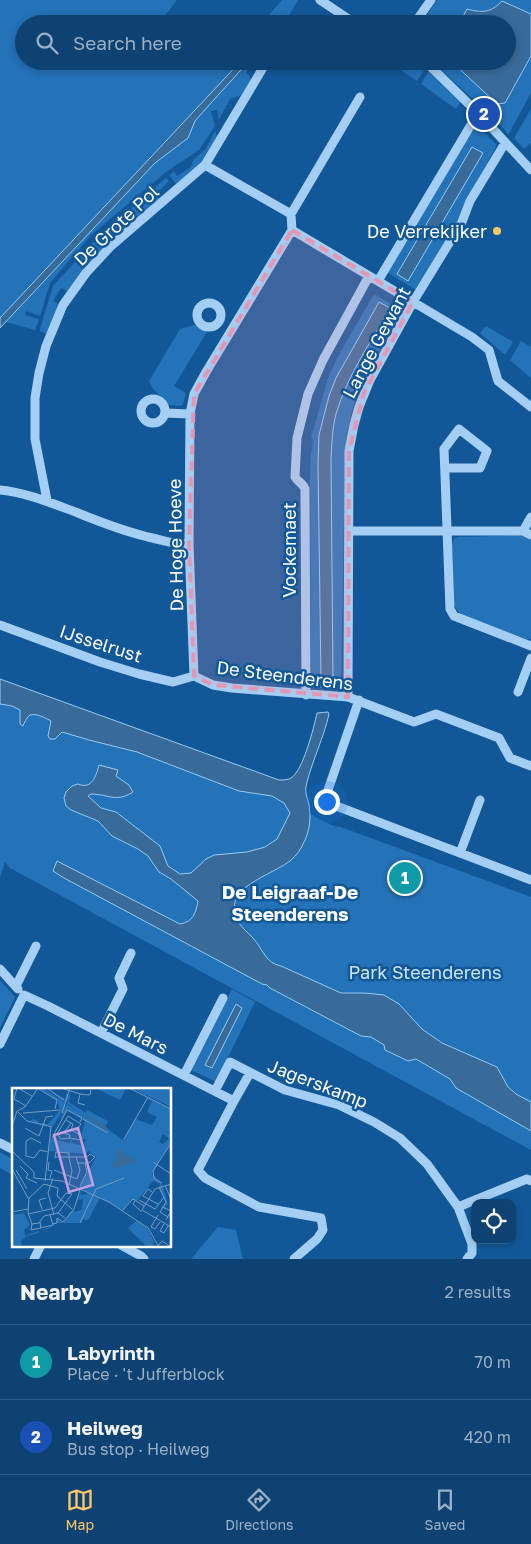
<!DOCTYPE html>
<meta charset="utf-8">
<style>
body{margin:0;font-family:"Golos Text",sans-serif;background:#174978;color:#f1f3f6}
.controls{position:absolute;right:15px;bottom:15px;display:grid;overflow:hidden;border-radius:10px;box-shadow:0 2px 8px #0003}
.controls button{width:45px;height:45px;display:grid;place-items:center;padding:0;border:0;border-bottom:1px solid #2e5b85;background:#0e4273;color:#f1f3f6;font:25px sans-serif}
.you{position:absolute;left:326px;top:801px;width:18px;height:18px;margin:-12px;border:4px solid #fff;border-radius:50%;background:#1a73e8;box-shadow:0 0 0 8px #1a73e833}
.badge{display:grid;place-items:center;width:32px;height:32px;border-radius:50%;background:#ffc767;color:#fff;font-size:16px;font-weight:700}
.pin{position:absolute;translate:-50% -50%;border:2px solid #fff;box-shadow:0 1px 5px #0006}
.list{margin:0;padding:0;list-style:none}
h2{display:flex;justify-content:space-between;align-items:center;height:65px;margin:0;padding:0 20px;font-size:21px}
h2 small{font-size:16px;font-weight:400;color:#9bb0c4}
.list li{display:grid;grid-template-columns:32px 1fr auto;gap:15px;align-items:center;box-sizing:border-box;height:75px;padding:0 20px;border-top:1px solid #2e5b85}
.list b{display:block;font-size:19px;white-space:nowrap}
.list p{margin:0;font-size:16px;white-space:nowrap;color:#9bb0c4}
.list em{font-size:16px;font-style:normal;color:#9bb0c4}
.icon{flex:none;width:28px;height:28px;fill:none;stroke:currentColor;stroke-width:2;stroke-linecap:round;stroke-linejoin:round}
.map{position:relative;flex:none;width:531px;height:1259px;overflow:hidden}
.search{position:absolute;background:#0e4273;box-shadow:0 2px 8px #0003;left:15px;right:15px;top:15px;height:55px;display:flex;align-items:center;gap:12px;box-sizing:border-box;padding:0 18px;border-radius:28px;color:#9bb0c4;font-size:19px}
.sheet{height:215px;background:#0e4273}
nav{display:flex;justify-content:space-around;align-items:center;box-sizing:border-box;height:70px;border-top:1px solid #2e5b85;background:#0e4273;font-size:14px;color:#9bb0c4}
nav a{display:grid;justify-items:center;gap:2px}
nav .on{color:#ffc767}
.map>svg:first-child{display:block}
.green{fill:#2472b8;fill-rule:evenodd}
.water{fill:#396b9a;stroke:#96cbf7}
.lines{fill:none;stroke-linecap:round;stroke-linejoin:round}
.minor{stroke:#a4cef4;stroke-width:9}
.marked{fill:#e497b5;fill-opacity:0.2;stroke:#e497b5;stroke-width:4;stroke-dasharray:10 6;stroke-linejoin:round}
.poi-dot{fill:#ffc767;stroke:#125899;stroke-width:2}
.labels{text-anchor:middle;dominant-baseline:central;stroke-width:5;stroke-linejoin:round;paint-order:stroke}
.street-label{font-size:18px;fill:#fff;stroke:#125899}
.poi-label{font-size:18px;fill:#fff;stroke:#125899;text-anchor:end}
.park-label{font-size:18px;fill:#cce6fe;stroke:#125899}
.neighbourhood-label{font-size:19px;font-weight:bold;fill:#fff;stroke:#125899}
.inset-river{fill:none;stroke:#396b9a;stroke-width:2.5}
.inset-road{fill:none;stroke:#719bc2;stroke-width:1}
.view{fill:#c4a0e2;fill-opacity:0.15;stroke:#c4a0e2;stroke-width:2.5}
.inset-edge{fill:none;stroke:#fff;stroke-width:2.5}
</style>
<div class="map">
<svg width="531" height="1259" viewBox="0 0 531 1259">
<rect width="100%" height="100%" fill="#125899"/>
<path class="green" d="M0,0H177L163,18L169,24H24V61H212L220,68L227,61H241L0,318Z
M282,0H298L284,24H261Z
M437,0H531V14L502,1C490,13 483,13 467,9L459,24H421Z
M531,56V93L508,135L506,131L493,118L432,61H451L497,104L505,103Z
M249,61H257L247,71V73L250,77V82L242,95L230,99L219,120L217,110L211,111L215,126L199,150L166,172L91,235L50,283L40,316L26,311L25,315L39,319L35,330L6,322L155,163L188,138L195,121L202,113Z
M404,61H418L426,67L417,81L399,69Z
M430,69L462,100L456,109L421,84Z
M531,109V143L524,149L514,138Z
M476,128L483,131L496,144L495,149L466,200L460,218L416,290L388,273L472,131ZM472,147L483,153L397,274Z
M215,131L217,137L203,161L177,185L169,175L174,172L177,176L191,167L193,160L205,150Z
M166,178L169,181L158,192L163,197L121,234L116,228L105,238L102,233Z
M98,237L107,246L68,292L61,288L53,301L60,305L46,334L40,331V329L53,286Z
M374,294L401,310L402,313C387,338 368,363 358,391C351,411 348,431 345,452L341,690L311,687L310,470L311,452H312L313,439L311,438L328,378L337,358ZM379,302L390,308C371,342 347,376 336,414C332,429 332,445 331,460L333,680H321L318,462L319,435L324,413Z
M194,325L207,332L174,386L186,393L183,404L181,406L169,405L153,389L149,381L180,329Z
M486,326L513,342L505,355L480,333Z
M521,341L531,347V378L510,360Z
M523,535L531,539V639H526L460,614L454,605L452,545L454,539L459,537Z
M0,690L288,798C303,809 319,821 337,827L338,826L531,897V1150L10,868L5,862L0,877Z
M0,980L15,997L0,1028Z
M232,989L255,1002L216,1082L191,1070ZM236,1005L212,1068H211L205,1065Z
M0,1152L14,1160V1176L0,1168Z
M218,1227L236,1230L243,1259H191Z"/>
<path class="water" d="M502,1L531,14V56L505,103L497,104L451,61H507V24H459L467,9C483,13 490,13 502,1Z
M241,61H249L202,113L195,121L188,138L155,163L0,328V318Z
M472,147L483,153L408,281L397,274Z
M379,302L390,308C371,342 347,376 336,414C332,429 332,444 331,460L333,680H321L318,462L319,435L329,396L336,378Z
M0,679L279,780C283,780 288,780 291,778C303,771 314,727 317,713L328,712L329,714C324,737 313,759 307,782C304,793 307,795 309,805C311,817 310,831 304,842C301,849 297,855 291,860C272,876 220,887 238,921C241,927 248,933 253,938C263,949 265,963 281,966L341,993H365L384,995L399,1004L422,1029L442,1043L497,1067L508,1087L516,1094L531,1102V1131L456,1088L450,1079L416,1059L408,1061L385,1050L384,1045L371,1037L361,1036L270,988L267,985L262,984L64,878L53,871L57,861L180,924C193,922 196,913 198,901L171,879L159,872L148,856L138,849L112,836L98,821L71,810L66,806L64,798L66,792L72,786L78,784C92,790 96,776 99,765L118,770L116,776L129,785L133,792C116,803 108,794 91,794L88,796L101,808L116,812L160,846L168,866L180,874L191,873L206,859L214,855L247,852L265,847L277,839L290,813L284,803L272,796L239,791L137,752L89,740L62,732L55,739H50L48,736L51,721C46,718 36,713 30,715C27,717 24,723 23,726L20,724V710L12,706L0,704Z
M236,1004L242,1008L212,1068L205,1065Z"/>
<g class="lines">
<path class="minor" d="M320,0L356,24
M414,24L431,0
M425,61L478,113L531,170
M205,165L291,214
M291,214L360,97
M292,230L472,337L489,350L498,381L531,407
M378,281L478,113
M197 315a12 12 0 1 1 24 0a12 12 0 1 1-24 0Z
M141 411a12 12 0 1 1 24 0a12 12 0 1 1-24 0Z
M165,413L190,414
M445,468H480L487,451L459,429L444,449L450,609L454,616L531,646
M0,490C28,493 51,503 78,513C100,522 124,531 148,537C162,540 175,545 189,544
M47,500L35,439V398L39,373L46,346L63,305L86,273L111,246L205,165L267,61
M349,531H523L531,535
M523,531L531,517
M0,625L100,662L139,674L173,682L194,676
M194,676L189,544L190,414L194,394L206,372L292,230L291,214
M194,676L213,685L232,688L348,697L414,722L436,714L499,738L510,758L531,766
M518,692L531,658
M306,695L305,489C303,483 298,482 295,477L297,438L308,394L323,360L369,276
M348,697L349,451L354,425L359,407L370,380L413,302L462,222L470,201L505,143
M359,700L327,793L331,804L531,880
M460,853L480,800
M0,969L18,989
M16,986L36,946
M101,1033L123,989L119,978L131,953
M0,1044L24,995L48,1006L234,1101
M250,1073L234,1101L198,1170L205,1178L259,1207L321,1218L323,1230L317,1239L294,1259
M184,1075L223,998
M215,1091L230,1062L285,1090L339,1105L374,1122L400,1138L427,1164L458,1207L472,1244V1253L467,1259
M0,1143L14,1150
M458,1207L527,1179L531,1181
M121,1245L141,1256L144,1259
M34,1259L41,1245"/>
</g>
<path class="marked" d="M292,230L413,302L364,393L349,451L348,697L213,685L194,676L189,544L194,394Z"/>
<circle class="poi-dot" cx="497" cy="231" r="5"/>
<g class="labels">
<g class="street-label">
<text transform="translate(116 225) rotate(-43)">De Grote Pol</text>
<text transform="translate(376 342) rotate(-62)">Lange Gewant</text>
<text transform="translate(175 545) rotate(-91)">De Hoge Hoeve</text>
<text transform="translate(289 550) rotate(-90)">Vockemaet</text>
<text transform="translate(101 643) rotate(18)">IJsselrust</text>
<text transform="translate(285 675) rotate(7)">De Steenderens</text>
<text transform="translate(136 1033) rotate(27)">De Mars</text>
<text transform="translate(318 1083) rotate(21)">Jagerskamp</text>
</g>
<g class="poi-label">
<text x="487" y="231">De Verrekijker</text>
</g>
<g class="park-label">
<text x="425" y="972">Park Steenderens</text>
</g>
<g class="neighbourhood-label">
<text x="290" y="891">De Leigraaf-De<tspan x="290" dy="22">Steenderens</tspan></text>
</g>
</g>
<g transform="translate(12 1088)">
<rect width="159" height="159" fill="#125899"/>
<path d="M27,0H31L53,15V19L55,16L69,26L55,15L57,10L54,15L33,0L53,11L55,3L57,9L59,4L57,14L74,25L80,0L75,22L96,33L93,39L111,52L124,31L140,37L145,29L135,24L140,13L135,11L130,20L136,10L159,21V43L155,45L159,46V52L151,46L147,54L151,56L157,51L158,55L140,86L150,96L156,116L153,119L159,123L151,119L154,114L147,99L149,96L141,93L125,113L120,111L111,122L81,106L88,110L76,132L71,131L69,135H45L38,140L29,143L45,135L44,131L51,135L60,122L64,124L70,121L71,111L66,112L69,103L70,107L78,105L72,103L74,99L71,97L68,101H67L84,69L77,63L73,66L37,63L38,50L57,55L60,51L59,55L71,58L74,51L69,52L70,46L65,44L70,45L73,33L56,22L48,32L53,19L41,38L31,37L18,33L21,31L26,33L27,30L26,35L36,36L48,22L45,12ZM83,0H114L108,12ZM119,0H159V19ZM12,125L18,137L12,142L13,148L18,146L27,143V145L15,148L9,153L10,159H0V127ZM124,133L134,139L142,153L141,159H135L116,140Z" fill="#2472b8"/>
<path d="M108,60L112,66L122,71L127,77L123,74L99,81Z" fill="#396b9a"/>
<path class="inset-river" d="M75,28L95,41"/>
<path class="inset-road" d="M5,0L2,11L14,18M6,0L20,8M25,0L45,12L43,21M35,0L52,12M49,0L68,6L66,15L73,17M117,0L159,21M68,6L78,7L79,0M5,23L13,19L26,0M6,24L15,33L40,39M11,25L48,22M50,25L58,0M71,31L96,45M54,32L61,36L59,42L69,47L68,52L58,50M0,38L5,23M13,40L27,48L34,29L41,28M40,50L55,22L70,30L68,34M58,50L49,51L45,46L56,28L69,36L64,43M57,51L58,47L52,45L59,35M112,51L136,9M29,55L19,50L14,53V68L22,70L28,62L36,64M0,63L22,84V90L50,93L97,114L136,140L147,159M43,69H75L78,66L83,69L77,75H66M64,69L68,82L65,91M43,70L44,64L57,65V70M37,74L36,82L40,83L38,90M141,74L159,86M8,78L16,86L14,90L25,95M0,81L16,110M4,82L15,101M42,82L65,91M41,90L36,105L42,127M33,93L39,39M150,95L142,90L141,83L159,55M32,96L46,100L45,108L60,121M159,96L143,101L130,122L159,139M57,97L60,83L57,70M153,97L159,112M68,98L75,84L73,75M147,99L154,114L148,124L156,129M140,104L136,101L131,108L146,116M17,109L16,125L20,136L27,135L32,128L46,125L53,130M17,110L32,96M127,112L143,121L152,109M123,113L121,116L130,124M150,119L159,123L154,132M30,121L27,112L34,110M110,123L121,111L132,118M0,124L16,121M16,126L43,120L54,105L60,106L46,125M146,127L139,139L143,141L148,134M68,135L84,101L112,90M20,136L19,142L29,140L28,134M40,136L45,135V130L51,134L62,121L68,102M152,136L148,143L152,145L156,138M28,140L41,137L38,127M146,158L150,153L159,159"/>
<path class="view" d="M66,40L81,97L57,104L42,47Z"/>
<rect width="159" height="159" class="inset-edge"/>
</g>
</svg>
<div class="controls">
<button><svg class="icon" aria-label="locate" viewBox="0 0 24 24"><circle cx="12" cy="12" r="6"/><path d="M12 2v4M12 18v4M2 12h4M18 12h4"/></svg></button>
</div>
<div class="you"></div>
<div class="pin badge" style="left:405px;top:878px;background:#0f9aa8">1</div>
<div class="pin badge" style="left:484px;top:114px;background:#1a4fb4">2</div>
<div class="search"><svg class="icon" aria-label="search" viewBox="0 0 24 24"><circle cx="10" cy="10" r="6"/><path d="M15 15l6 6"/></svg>Search here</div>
</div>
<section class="sheet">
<h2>Nearby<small>2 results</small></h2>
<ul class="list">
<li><span class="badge" style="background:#0f9aa8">1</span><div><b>Labyrinth</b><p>Place · 't Jufferblock</p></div><em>70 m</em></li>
<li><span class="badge" style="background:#1a4fb4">2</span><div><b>Heilweg</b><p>Bus stop · Heilweg</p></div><em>420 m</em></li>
</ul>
</section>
<nav>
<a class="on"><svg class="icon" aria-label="map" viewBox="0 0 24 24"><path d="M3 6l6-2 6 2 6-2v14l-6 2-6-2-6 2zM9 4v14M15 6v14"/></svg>Map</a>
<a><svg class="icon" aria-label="directions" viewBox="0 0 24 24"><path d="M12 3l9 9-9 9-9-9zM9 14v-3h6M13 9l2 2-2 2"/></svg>Directions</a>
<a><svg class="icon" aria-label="saved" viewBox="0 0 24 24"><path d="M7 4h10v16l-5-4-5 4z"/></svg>Saved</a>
</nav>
